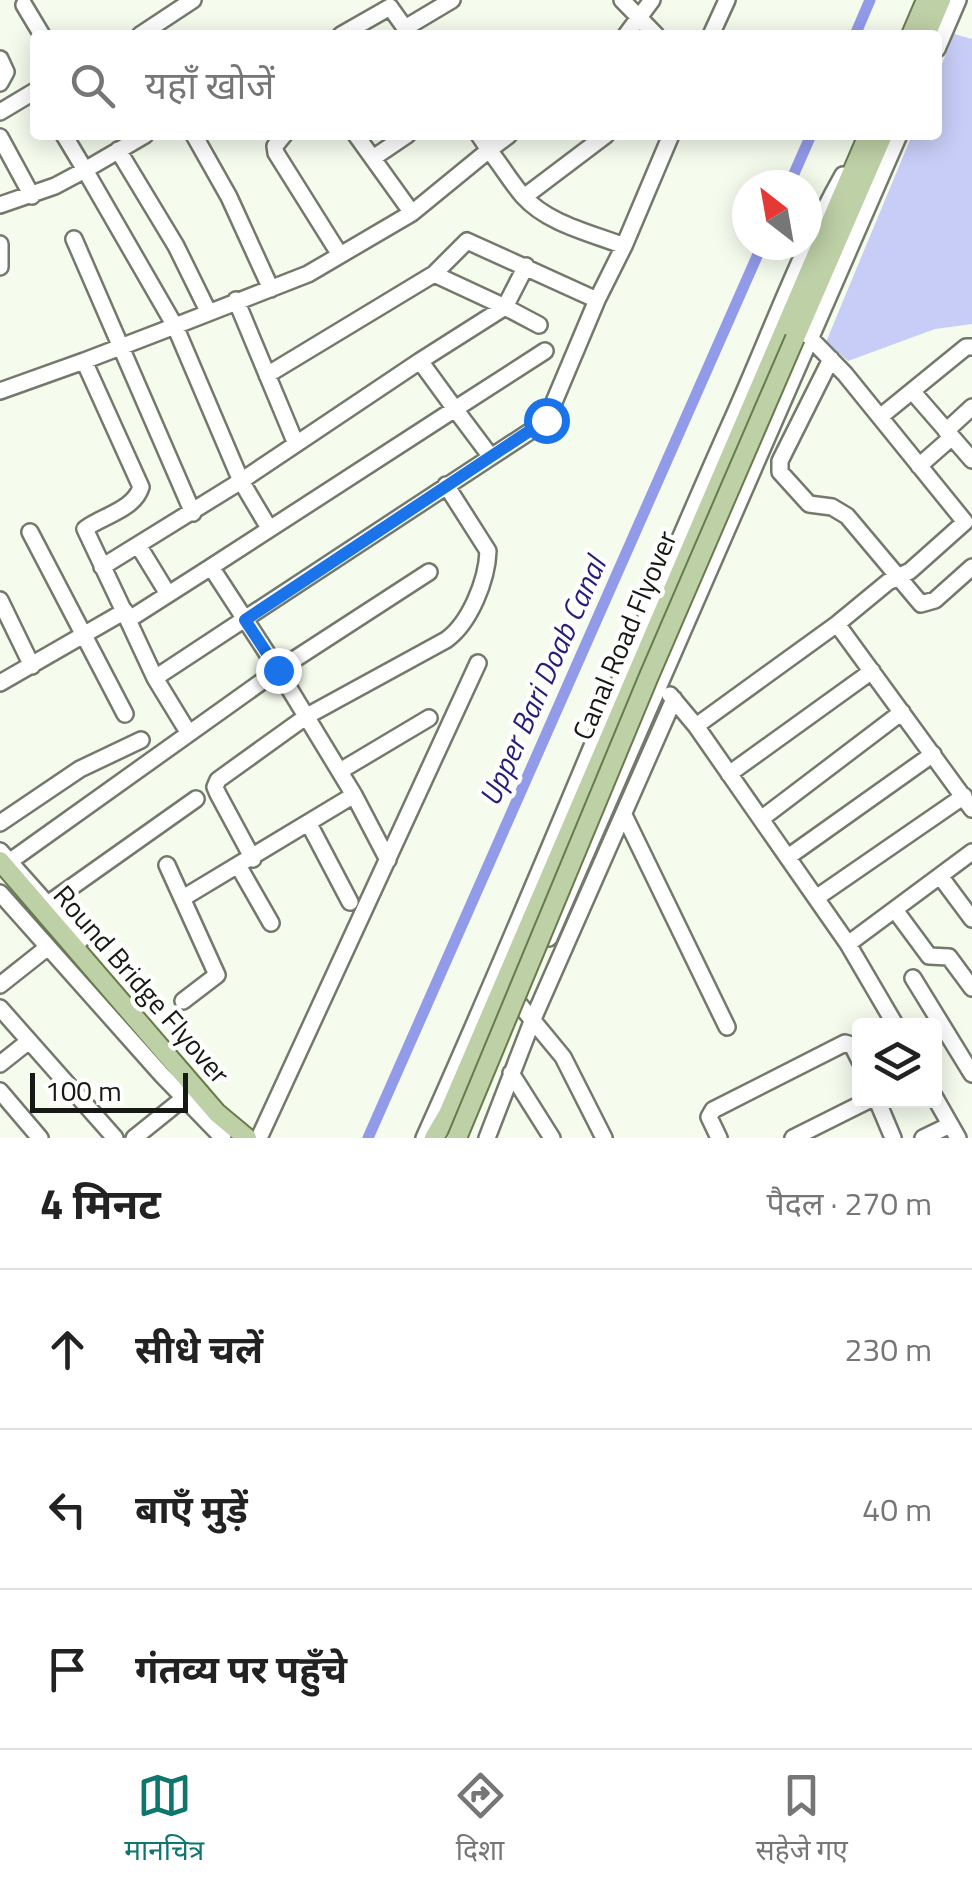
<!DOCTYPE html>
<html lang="hi">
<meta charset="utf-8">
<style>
body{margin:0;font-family:"Titillium Web","Noto Sans Devanagari",sans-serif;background:#f6f6f6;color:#222}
.controls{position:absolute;right:30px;bottom:30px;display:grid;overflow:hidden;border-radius:10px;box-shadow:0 5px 25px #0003}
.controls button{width:90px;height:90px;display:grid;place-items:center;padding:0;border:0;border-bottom:2px solid #e0e0e0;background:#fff;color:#222;font:50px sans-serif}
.compass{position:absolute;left:732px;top:170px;width:90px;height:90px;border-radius:50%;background:#fff;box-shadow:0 5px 25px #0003;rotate:329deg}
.scale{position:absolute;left:30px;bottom:25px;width:158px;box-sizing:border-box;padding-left:10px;border:5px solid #171914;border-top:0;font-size:28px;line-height:35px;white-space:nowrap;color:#171914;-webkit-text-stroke:8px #fff;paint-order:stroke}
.stop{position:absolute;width:30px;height:30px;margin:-22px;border:8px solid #1a73e8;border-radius:50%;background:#fff}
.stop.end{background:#1a73e8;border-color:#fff;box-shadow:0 2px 10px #0008}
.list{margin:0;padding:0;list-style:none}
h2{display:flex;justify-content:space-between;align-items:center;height:130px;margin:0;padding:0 40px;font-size:42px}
h2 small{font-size:32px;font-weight:400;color:#767676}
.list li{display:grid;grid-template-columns:65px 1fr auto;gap:30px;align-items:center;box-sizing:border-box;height:160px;padding:0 40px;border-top:2px solid #e0e0e0}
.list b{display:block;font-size:38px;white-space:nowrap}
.list em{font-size:32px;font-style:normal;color:#767676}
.icon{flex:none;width:55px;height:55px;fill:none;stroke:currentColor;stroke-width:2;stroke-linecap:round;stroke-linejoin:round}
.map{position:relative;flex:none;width:972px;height:1138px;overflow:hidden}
.search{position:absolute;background:#fff;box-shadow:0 5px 25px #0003;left:30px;right:30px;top:30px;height:110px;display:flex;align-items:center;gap:25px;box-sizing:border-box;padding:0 35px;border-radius:10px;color:#767676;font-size:38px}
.sheet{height:610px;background:#fff}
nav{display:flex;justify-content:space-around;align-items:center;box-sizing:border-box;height:140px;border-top:2px solid #e0e0e0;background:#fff;font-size:28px;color:#767676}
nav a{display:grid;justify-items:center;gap:5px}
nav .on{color:#0f766e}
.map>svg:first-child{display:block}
.green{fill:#c7cdf7}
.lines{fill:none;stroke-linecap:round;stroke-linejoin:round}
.canal{stroke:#929aea;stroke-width:11}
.minor-casing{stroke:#73796c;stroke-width:20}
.major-casing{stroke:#687b4d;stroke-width:22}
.minor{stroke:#fff;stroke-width:15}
.major{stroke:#bed0a6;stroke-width:18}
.major-bridge-casing{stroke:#687b4d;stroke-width:22;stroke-linecap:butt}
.major-bridge{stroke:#bed0a6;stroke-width:18}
.route{stroke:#1a73e8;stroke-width:12}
.labels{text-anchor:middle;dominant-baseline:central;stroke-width:9;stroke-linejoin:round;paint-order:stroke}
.street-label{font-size:28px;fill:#171914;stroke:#fff}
.water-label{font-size:30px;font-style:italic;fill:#281e7a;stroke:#fff}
</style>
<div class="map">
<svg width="972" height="1138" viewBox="0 0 972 1138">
<rect width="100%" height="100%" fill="#f5fcee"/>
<path class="green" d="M954,34L972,39V324L935,329L848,361L826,342L912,135H937V76Z"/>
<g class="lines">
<path class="canal" d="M855,35L870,0
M789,185L811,135
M368,1138L762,245"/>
<g class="minor-casing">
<path id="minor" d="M622,0L656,35
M24,5L42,35
M405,28L452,0
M140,35L193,0
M341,35L390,7L410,35
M626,35L652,0
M711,35L727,0
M937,49L958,0
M0,59L6,72L0,83
M0,112L35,91
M64,135L85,170L145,135
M194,135L229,197L271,289
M284,135L275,146L276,153L340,255
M356,135L412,213
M479,135L489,150L509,135
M0,137L32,196
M118,150L176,246L208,311
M373,158L407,135
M524,197L606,135
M0,205L55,186L85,170L175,326L308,274L412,213L489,150C501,165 511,182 523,196C548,224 591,233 624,246L597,300L546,421L491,457
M74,239L193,513
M0,244V267
M624,246L671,135
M434,274L505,307L526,266
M236,300L296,444
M810,338L845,374L965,522L910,571L888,582L837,624
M831,359L780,461V472L809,504L832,507L847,516L921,604L935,600L972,567
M84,361L175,326L241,481L420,361L455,409L545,351
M420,361L505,307L539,325
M267,375L434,274L467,241L597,300
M0,391L84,361L141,487C134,510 102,516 85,529L128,620L211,567L278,670L9,862
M912,391L972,460
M880,417L966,347H972
M946,431L972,407
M919,466L952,437
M30,532L125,714
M138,545L168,594
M102,567L241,481L269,528
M0,600L32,666
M128,620L155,678
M0,683L125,611
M670,695L696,726L848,944L896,1026
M696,726L837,624L972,809
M188,732L155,678L491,457L455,409L211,567
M340,771L429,718
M729,774L872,671
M354,795L388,860
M624,815L727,1027
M761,819L902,712
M0,823L80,769L141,740
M309,824L350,902
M0,851L80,941
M788,857L933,754
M253,859L218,794L215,787L218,780L307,716L446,640C470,623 487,580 488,551L446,485
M167,865L217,975L183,1001
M239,867L271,923
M940,876L972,919
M0,893L162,1075L223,1138
M183,898L354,795L278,670L429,572
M816,898L964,796
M49,903L196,799
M895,910L929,956L949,957L972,988
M549,938L899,135
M848,944L972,852
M913,978L972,1074
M0,985L48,947
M520,1005L563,1057L604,1138
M0,1008L115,1138
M0,1064L29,1041
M511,1073L552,1138
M0,1091L40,1138
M934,1096L958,1138
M877,1100L893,1138
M134,1138L185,1097
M259,1138L478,663
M424,1138C531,901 625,659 731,422C768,340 799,253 843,175
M487,1138L533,1019L674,699
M719,1138L709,1117L713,1110L845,1043L852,1045L860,1061
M793,1138L869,1100
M923,1138L950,1125"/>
</g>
<g class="major-casing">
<path id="major" d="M911,35L926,0
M926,35L941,0
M795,338L883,135
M0,861L217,1113L247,1138
M434,1138L448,1114L868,135"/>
</g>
<use href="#minor" class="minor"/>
<use href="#major" class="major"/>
<g class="major-bridge-casing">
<path id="major-bridge" d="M457,1138L649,676L795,338"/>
</g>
<use href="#major-bridge" class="major-bridge"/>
</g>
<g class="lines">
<path class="route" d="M278,670L245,620L546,420"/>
</g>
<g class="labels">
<g class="street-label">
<text transform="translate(624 635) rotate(-67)">Canal Road Flyover</text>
<text transform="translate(142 984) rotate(49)">Round Bridge Flyover</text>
</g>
<g class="water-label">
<text transform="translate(542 681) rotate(-66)">Upper Bari Doab Canal</text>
</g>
</g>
</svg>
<div class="controls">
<button><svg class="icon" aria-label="layers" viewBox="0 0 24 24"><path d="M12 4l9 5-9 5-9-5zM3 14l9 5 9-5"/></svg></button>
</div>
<svg class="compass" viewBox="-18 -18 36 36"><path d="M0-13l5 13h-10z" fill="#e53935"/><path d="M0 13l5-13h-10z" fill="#767676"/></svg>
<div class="scale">100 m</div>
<div class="stop" style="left:546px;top:420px"></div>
<div class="stop end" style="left:278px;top:670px"></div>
<div class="search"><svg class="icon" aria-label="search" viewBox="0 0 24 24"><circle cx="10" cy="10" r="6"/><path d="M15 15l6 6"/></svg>यहाँ खोजें</div>
</div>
<section class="sheet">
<h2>4 मिनट<small>पैदल · 270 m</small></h2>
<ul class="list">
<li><svg class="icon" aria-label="ahead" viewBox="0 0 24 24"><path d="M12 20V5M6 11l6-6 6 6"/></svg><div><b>सीधे चलें</b></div><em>230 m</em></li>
<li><svg class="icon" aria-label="left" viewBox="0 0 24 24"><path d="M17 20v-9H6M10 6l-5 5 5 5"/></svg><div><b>बाएँ मुड़ें</b></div><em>40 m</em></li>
<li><svg class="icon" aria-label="arrive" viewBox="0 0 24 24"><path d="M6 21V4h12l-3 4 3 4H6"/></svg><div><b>गंतव्य पर पहुँचे</b></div></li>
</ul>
</section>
<nav>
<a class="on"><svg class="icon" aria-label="map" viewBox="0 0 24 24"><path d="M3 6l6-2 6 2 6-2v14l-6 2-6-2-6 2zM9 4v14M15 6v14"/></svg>मानचित्र</a>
<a><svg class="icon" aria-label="directions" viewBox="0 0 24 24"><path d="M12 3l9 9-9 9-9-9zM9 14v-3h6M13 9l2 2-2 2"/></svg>दिशा</a>
<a><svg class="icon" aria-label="saved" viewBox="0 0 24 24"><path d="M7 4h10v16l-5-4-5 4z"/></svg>सहेजे गए</a>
</nav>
